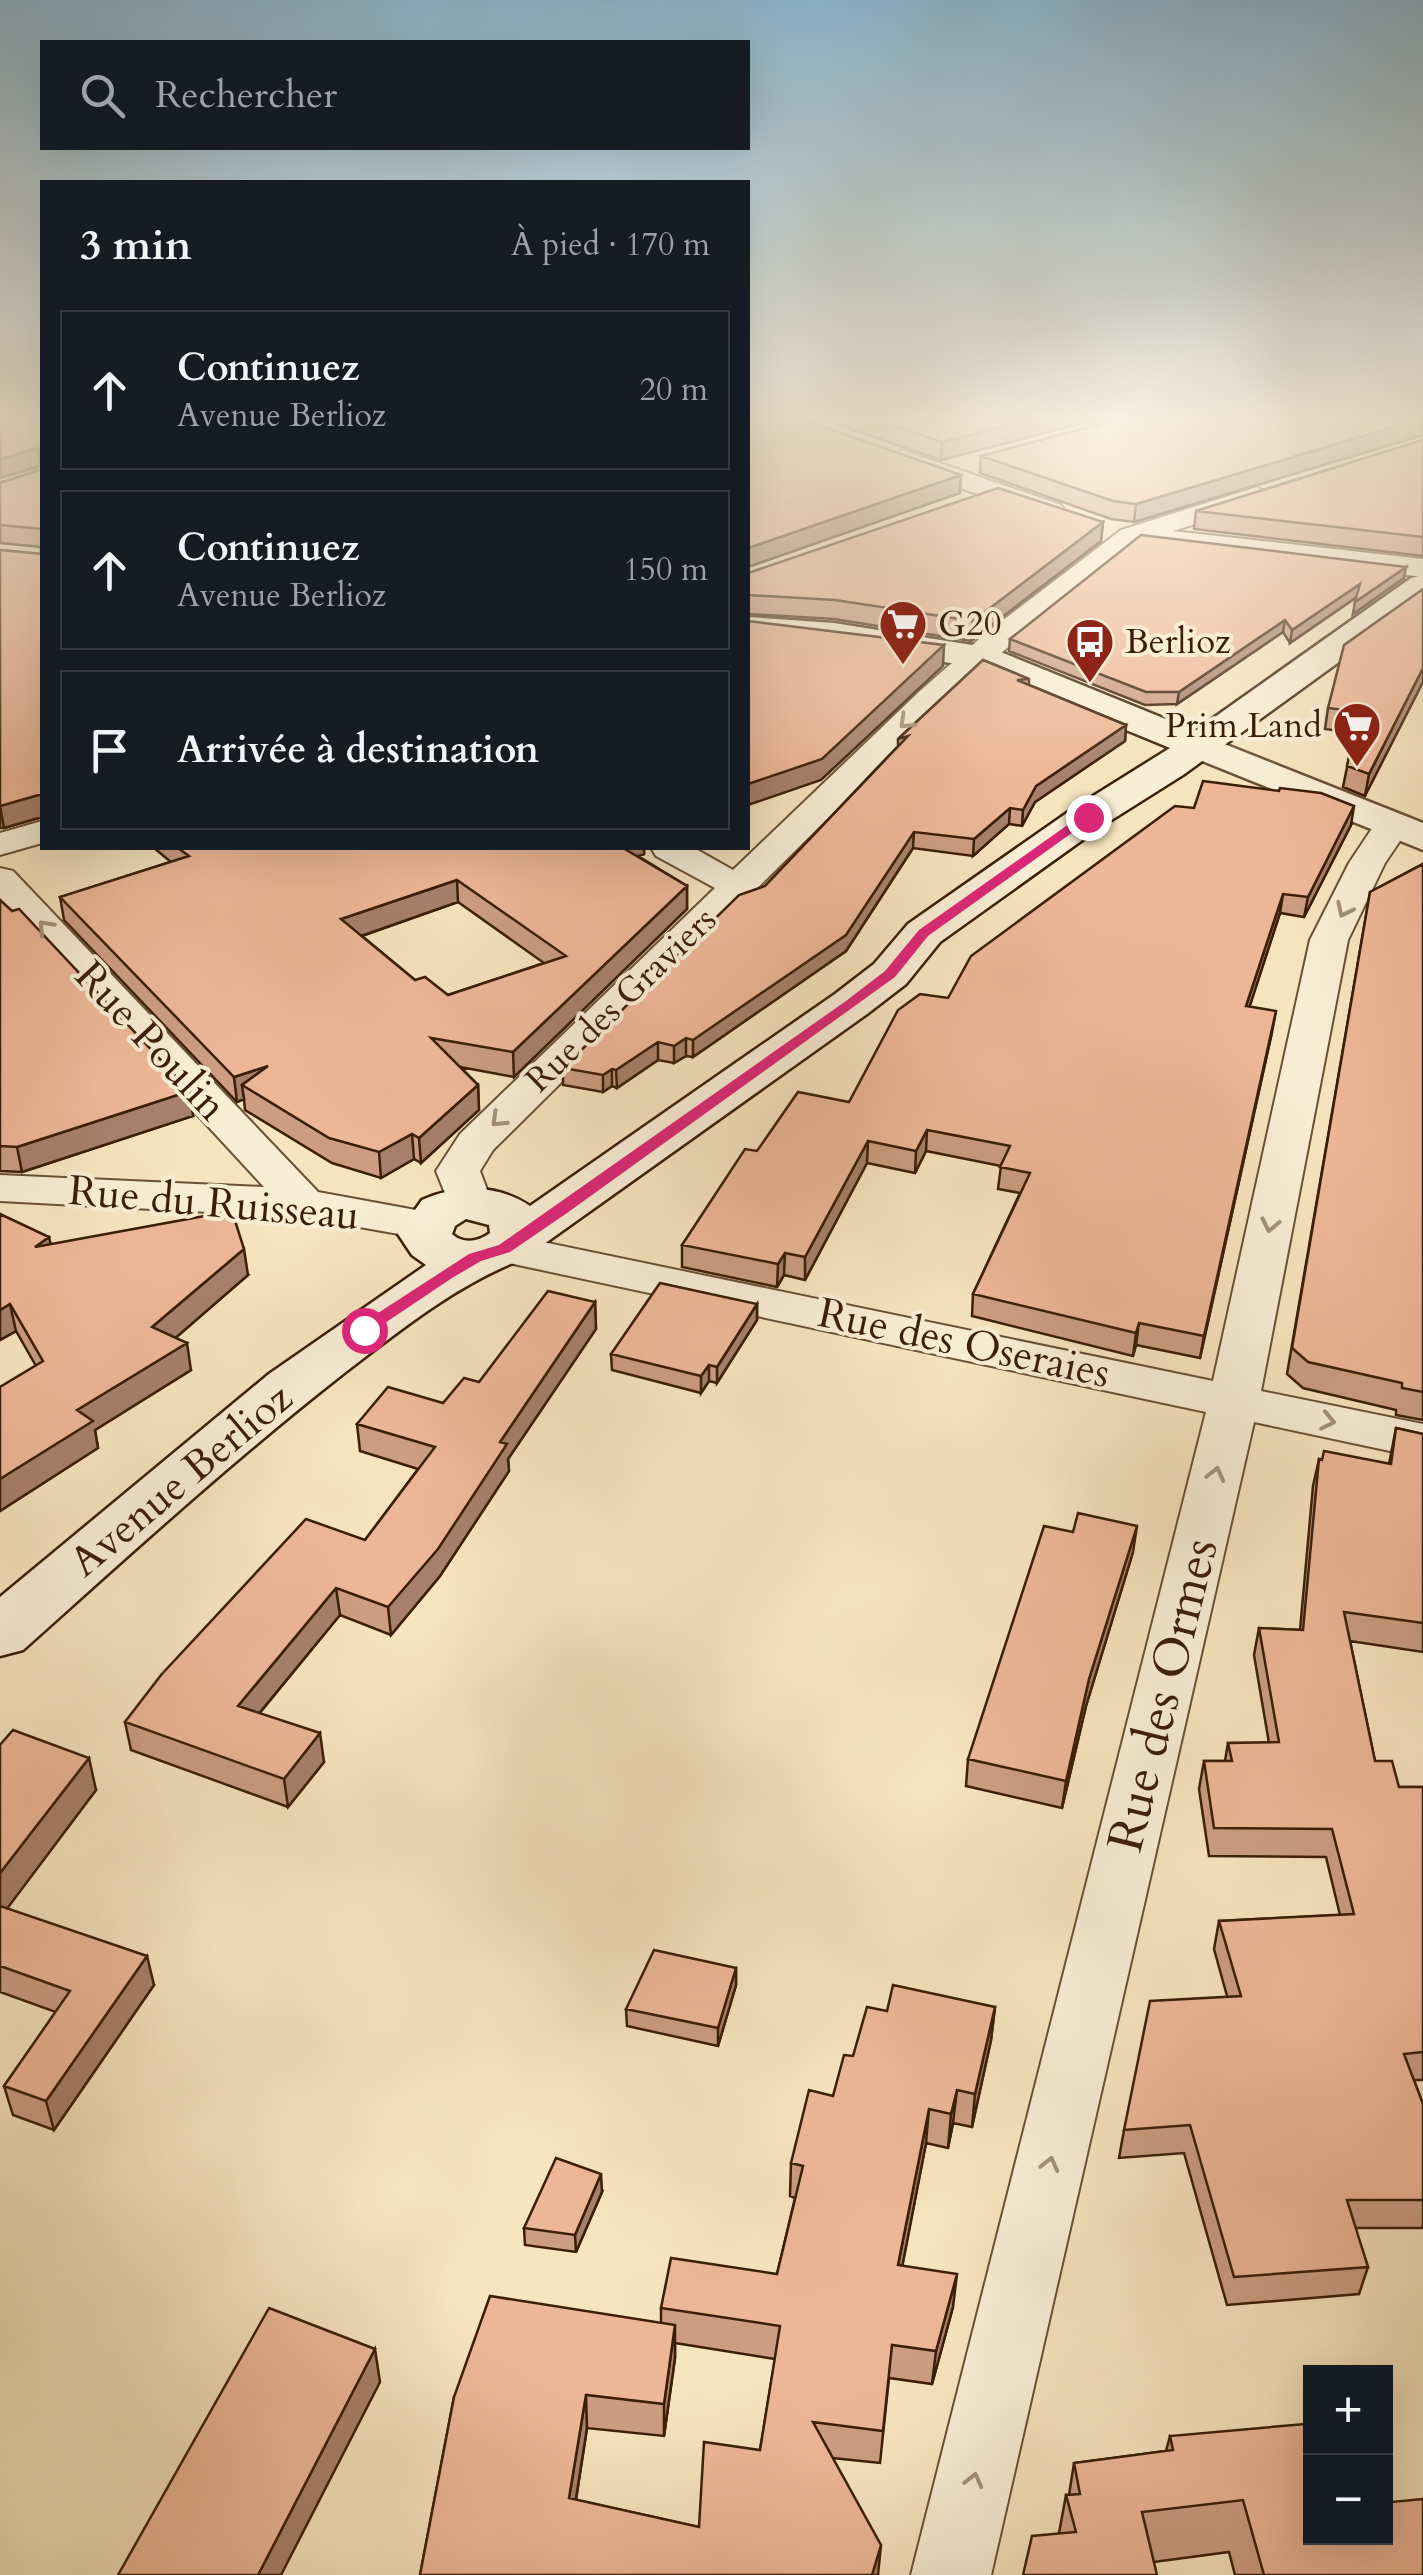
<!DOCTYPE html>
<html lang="fr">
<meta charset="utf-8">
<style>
body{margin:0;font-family:Cardo,serif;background:#242831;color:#f1f3f6}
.controls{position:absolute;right:30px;bottom:30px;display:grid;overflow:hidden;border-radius:0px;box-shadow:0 10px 40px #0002}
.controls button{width:90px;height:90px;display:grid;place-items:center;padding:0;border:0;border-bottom:2px solid #363941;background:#171b24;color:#f1f3f6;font:50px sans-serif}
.stop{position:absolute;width:30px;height:30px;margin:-22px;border:8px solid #db2777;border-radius:50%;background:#fff}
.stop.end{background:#db2777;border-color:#fff;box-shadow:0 2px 10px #0008}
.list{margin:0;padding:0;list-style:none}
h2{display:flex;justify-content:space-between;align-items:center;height:130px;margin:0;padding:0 40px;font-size:42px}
h2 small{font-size:32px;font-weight:400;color:#9ea1a6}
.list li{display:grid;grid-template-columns:65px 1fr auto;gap:30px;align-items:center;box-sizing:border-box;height:160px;margin:0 20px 20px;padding:0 20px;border:2px solid #363941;border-radius:0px}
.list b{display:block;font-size:38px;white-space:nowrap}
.list p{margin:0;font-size:32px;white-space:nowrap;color:#9ea1a6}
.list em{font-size:32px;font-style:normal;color:#9ea1a6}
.icon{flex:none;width:55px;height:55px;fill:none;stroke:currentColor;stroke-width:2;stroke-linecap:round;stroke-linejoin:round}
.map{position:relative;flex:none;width:1423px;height:2575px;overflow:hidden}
.search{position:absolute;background:#171b24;box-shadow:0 10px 40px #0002;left:40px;top:40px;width:710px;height:110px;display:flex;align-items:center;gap:25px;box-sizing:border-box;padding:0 35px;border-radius:0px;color:#9ea1a6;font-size:38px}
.panel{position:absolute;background:#171b24;box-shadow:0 10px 40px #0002;left:40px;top:180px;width:710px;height:670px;border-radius:0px}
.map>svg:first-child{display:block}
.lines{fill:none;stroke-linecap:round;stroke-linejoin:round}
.minor-casing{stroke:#6a5035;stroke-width:4}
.tertiary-casing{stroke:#6a5035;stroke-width:5}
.secondary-casing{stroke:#3b1e07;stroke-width:5}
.minor{fill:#f9edd5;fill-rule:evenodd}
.tertiary{fill:#f9edd5;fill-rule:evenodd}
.secondary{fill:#f9edd5;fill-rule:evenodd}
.wall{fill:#cc9d82;stroke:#3b1e07;stroke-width:2.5;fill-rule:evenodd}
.shaded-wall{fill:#a6806a;stroke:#3b1e07;stroke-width:2.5}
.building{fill:#edb797;stroke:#3b1e07;stroke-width:2.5;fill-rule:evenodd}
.oneway{stroke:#a49078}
.route{fill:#db2777}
.labels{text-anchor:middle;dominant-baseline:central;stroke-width:8;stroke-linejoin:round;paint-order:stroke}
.far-poi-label{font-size:35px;fill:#3b1e07;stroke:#f9edd5;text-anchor:start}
.far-street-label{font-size:35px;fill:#3b1e07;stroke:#f9edd5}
.street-label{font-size:42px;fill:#3b1e07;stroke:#f9edd5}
.near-street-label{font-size:50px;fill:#3b1e07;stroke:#f9edd5}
</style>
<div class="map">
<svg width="1423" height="2575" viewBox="0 0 1423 2575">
<rect width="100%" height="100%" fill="#f6e4be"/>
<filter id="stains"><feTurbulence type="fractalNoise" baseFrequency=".002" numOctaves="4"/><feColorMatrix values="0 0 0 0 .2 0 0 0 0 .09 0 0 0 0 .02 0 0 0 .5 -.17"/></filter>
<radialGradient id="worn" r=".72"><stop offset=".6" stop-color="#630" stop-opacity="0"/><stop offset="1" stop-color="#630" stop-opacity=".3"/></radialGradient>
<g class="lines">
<g class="minor-casing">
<path id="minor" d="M902,450L1061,505L1065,511L1051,519L1041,517L893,464L889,458Z
M1257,487L1270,495L1267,501L1173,531L1423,559V577L1139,543L1007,648L943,704L493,1150L480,1171L492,1203L485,1213L469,1217L453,1213L436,1171L460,1134L715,888L656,856L651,848H694L733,870L921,690L985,634L1121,530Z
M1392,815L1405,818L1410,826L1385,863L1348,940L1261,1391L1423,1424V1458L1254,1422L991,2575H911L1206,1412L504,1262L488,1258L481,1248L488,1238L504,1234L1213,1381L1310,940L1349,863L1379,818Z
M42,821V843L0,855V833Z
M0,868L13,871L318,1192L443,1215L450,1225L443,1235L427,1239L303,1217L0,1201V1175L264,1187L0,901Z"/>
</g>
<g class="tertiary-casing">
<path id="tertiary" d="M1199,734L1423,823V850L1185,754L1180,746L1185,738Z"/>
</g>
<g class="secondary-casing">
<path id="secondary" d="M1423,575V601L1183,775L1102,826L940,942L906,984L867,1014L523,1259C457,1284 399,1331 343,1374C232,1461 128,1556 23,1650L0,1656V1597L269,1374L426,1265L412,1255L398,1234L422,1200C457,1184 497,1184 530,1206L835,994L874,964L908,924L1074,808L1170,748L970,666L834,645L748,637V617L834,623L991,648L1195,731L1411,578ZM466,1219L489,1225L490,1233C478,1242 463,1244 452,1234L455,1226Z"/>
</g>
<use href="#minor" class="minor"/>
<use href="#tertiary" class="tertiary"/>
<use href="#secondary" class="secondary"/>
</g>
<path class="wall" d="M0,415H42V817L4,828H0V550L41,554V547L0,543V483L42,469V466L0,478Z
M809,415H1113L941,460Z
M1423,415V435L1134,522L1111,519L980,473L981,456Z
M1423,440V556L1194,529L1196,511Z
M1103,522L1101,541L971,641L834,619L748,614V573Z
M1404,578L1353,614L1357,597L1290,643L1283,632L1177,704L1145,705L1009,651L1010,639Z
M1423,589L1365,796L1343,787L1354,733L1325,729L1328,708Z
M983,660L1029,679V685L1126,725L1125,741L1035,802L1022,826L1009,824L973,856L913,848L846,951L693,1057L686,1056L674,1063L658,1060L617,1088L612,1086L603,1092L563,1085V1068L765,886L898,746V739Z
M1351,825L1304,917L1280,913L1249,1007L1272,1032L1200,1358L1136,1345L1133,1356L972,1316L973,1294L1020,1193L998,1189L1001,1166L926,1151L915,1173L867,1163L805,1280L784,1275L777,1287L682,1267V1245L757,1151L849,1102L948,998Z
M154,848H644V854L638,856L687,886V909L514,1077L460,1067L478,1085L479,1110L421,1163L414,1159L381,1178L332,1163L245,1110L244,1099L237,1102L64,920L60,897L171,862ZM458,902L544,963L448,995L415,980L362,936Z
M1423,864V1420L1396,1415V1410L1303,1388L1287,1374L1370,892Z
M0,900L193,1116L22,1172L0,1171Z
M0,1214L51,1244L248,1275L175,1338L191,1370L95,1430L98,1448L0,1511V1388L36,1366L16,1331L0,1340Z
M595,1302L596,1329L508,1459L509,1471L440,1576L391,1635L340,1615L259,1714L324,1762L288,1807L131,1750L125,1722L365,1540L418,1469L360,1451L357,1424L443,1403L479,1382Z
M757,1304V1320L717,1383L709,1381L701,1393L612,1370L611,1354Z
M1396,1428L1423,1434V1652L1350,1641L1375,1761L1399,1787H1423V2080H1414L1423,2104V2225L1422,2228H1355L1368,2267L1359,2294L1227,2305L1184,2153L1119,2158L1124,2130L1227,1996L1214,1949L1219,1921L1340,1915L1326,1857L1209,1856L1199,1789L1204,1761H1225L1228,1743H1269L1254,1655L1259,1628L1300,1630L1313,1486L1319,1459L1389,1464Z
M1133,1552L1086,1706L1062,1808L966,1786L968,1759Z
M0,1745L96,1790L7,1908L154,1985L54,2130L13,2115L4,2086L56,2012L0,1992Z
M736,1968V1985L718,2046L627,2026L626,2009Z
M995,2007L991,2040L972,2127L953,2123L948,2148L926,2143L902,2266L953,2307L932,2384L889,2378L880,2463L832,2458L878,2575H420L454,2397L661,2323V2308L777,2274L795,2198L790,2196L791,2163L833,2096L853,2056L887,2011ZM675,2343L775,2359L760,2450L699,2527L576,2500L587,2428L664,2436L675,2358Z
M602,2192L576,2252L525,2245L524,2228Z
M1170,2436L1310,2538L1392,2502L1423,2575H1235L1229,2552L1154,2562L1059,2533L1066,2495H1069L1074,2463L1166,2451Z"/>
<path class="shaded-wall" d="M1049,415H1113L941,460L942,442Z
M1423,418V435L1134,522L1136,504Z
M38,448L41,465L0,478V459Z
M961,475L960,493L748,567V548Z
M1103,522L1101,541L971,641L973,621Z
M1406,567L1404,578L1353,614L1355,602Z
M1360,584L1358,596L1290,643L1292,630Z
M1285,620L1283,632L1177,704L1179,692Z
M944,645L943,666L821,780L748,805V784Z
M1423,668V682L1365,796L1369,774Z
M1126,725L1125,741L1035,802L1022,826L1023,810L1036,786Z
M42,794V817L4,828L0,806Z
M1354,806L1351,825L1304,917L1308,897Z
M1010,808L1009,824L973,856L974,839Z
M914,832L913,848L846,951L693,1057V1040Z
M614,848H644V854L615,865Z
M457,880L458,902L344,942L341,919Z
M687,886V909L514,1077L513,1052Z
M1283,894L1280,913L1243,1027L1246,1006Z
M1276,1011L1272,1032L1200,1358L1204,1336Z
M686,1038V1056L674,1063V1046Z
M658,1042V1060L617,1088L616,1070Z
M268,1066L242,1085L244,1099L237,1102L234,1077Z
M612,1069V1086L603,1092V1075Z
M478,1085L479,1110L421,1163L419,1138Z
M190,1091L193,1116L22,1172L17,1147Z
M927,1130L926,1151L915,1173L916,1151Z
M412,1134L414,1159L381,1178L379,1152Z
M868,1141L867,1163L805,1280V1257Z
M49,1237L55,1263L35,1247Z
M244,1249L248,1275L157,1354L152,1327Z
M785,1253L784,1275L777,1287L778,1264Z
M595,1302L596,1329L508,1459L509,1471L440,1576L391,1635L388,1607Z
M10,1304L16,1331L0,1340V1310Z
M757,1304V1320L717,1383V1367Z
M1139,1323L1136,1345L1133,1356L1136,1333Z
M187,1343L191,1370L95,1430L98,1448L0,1511V1479L77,1410Z
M709,1365V1381L701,1393V1376Z
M1137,1526L1133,1552L1086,1706L1062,1808L1066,1781L1089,1679Z
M336,1588L340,1615L242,1734L238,1706Z
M320,1733L324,1762L288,1807L284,1779Z
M89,1758L96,1790L0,1918V1873Z
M147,1956L154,1985L54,2130L46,2101Z
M736,1968V1985L718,2046V2028Z
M995,2007L991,2040L972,2127L975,2094Z
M957,2090L953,2123L948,2148L951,2114Z
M929,2109L926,2143L896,2299L898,2265Z
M601,2174L602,2192L576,2252L575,2235Z
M957,2274L953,2307L932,2384L936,2351Z
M675,2325V2358L664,2436V2404Z
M375,2349L380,2382L281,2575H258Z
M586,2395L587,2428L571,2530L569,2498Z
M881,2545L878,2575H872Z"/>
<path class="building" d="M0,415H42V451L38,448L0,459Z
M748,415H790L961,475L748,548Z
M860,415H1049L942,442Z
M1134,415H1423V418L1136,504L1113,501L981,456Z
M1423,440V537L1196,511Z
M42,458V794L0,806V550L41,554L42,529L0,525V483L42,469Z
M998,488L1103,522L973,621L835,600L748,595V573Z
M1141,535L1406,567L1355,602L1360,584L1292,630L1285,620L1179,692H1146L1010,639Z
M1423,589V668L1369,774L1347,766L1359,712L1328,708L1344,645Z
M748,620V621L944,645L822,759L748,784Z
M983,660L1029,679L1017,680L1126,725L1036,786L1023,810L1010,808L974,839L914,832L846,935L693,1040L686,1038L674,1046L658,1042L616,1070L612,1069L603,1075L563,1068L739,895L765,886L908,736L898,739Z
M1203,781L1279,791L1280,788L1321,793L1354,806L1308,897L1283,894L1246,1006L1276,1011L1204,1336L1139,1323L1136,1333L973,1294L1030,1173L1000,1167L1010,1146L927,1130L916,1151L868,1141L805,1257L785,1253L778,1264L682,1245L745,1149L757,1151L798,1092L849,1102L898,1010L920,994L948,998L971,956L1175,806L1194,808Z
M178,848H623L687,886L513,1052L431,1038L478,1085L419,1138L412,1134L379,1152L329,1138L242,1085L268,1066L234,1077L60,897L189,856ZM457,880L566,956L448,995L425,977L415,980L341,919Z
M1423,864V1392L1402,1388V1383L1308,1362L1292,1348L1370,892Z
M0,900L12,911L19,909L190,1091L17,1147L0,1146Z
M232,1211L244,1249L152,1327L187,1343L77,1410L93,1421L0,1479V1387L43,1361L10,1304L0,1310V1214L49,1237L35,1247Z
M660,1283L757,1304L717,1367L709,1365L701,1376L611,1354Z
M548,1291L595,1302L500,1442L507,1444L438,1549L388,1607L336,1588L238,1706L320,1733L284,1779L125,1722L161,1675L306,1519L365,1540L435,1447L357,1424L388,1387L443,1403L464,1378L479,1382Z
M1396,1428L1423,1434V1623L1344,1612L1375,1761H1392L1399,1787H1423V2052L1404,2054L1423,2104V2200H1347L1368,2267L1234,2277L1190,2125L1124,2130L1150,2001L1241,1996L1219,1921L1354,1914L1332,1829L1214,1828L1204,1761H1232L1228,1743L1279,1742L1259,1628L1303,1630L1319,1459L1322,1460L1324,1451L1391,1464Z
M1078,1513L1137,1526L1089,1679L1066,1781L968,1759L1044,1526L1073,1532Z
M13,1730L89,1758L0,1873V1745Z
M0,1906L147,1956L46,2101L4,2086L70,1991L0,1966Z
M654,1950L736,1968L718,2028L626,2009Z
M893,1985L995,2007L975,2094L957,2090L951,2114L929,2109L898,2265L957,2274L936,2351L892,2345L883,2431L813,2422L881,2545L872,2575H420L454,2397L490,2296L675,2325L664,2404L586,2395L569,2498L699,2527L704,2442L760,2450L780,2326L661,2308L671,2258L777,2274L803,2166L791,2163L809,2090L833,2096L844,2055L853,2056L867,2007L887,2011Z
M556,2158L601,2174L575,2235L524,2228Z
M269,2308L375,2349L258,2575H118Z
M1305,2424L1310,2443V2538H1386V2479L1392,2502L1423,2499V2575H1264L1243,2500L1142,2512L1157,2575H1023L1032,2536L1076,2532L1066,2495L1080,2494L1074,2463L1173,2450L1170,2436Z"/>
<defs><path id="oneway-chevron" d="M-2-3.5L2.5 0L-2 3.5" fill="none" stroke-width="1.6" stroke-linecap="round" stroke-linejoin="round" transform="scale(2.5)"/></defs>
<g class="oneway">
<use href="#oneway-chevron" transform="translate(906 722) rotate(136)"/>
<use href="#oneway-chevron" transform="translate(1344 910) rotate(116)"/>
<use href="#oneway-chevron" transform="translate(45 927) rotate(-133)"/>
<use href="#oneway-chevron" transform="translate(498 1120) rotate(136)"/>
<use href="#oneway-chevron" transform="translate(1270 1225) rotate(102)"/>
<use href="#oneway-chevron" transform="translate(1328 1421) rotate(12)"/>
<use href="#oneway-chevron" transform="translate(1216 1474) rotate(-76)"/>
<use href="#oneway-chevron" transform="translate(1050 2164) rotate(-76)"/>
<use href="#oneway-chevron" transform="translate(974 2480) rotate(-76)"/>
</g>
<linearGradient id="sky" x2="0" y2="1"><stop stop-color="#8ab8d4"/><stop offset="0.54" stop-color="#fbf3e2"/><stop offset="1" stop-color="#fbf3e2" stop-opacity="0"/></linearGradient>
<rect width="1423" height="775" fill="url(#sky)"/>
<path class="route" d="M1083,814L1094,817L928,936L895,977L567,1213L510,1252L481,1261L452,1278L370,1333H358V1326L469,1254L499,1245L846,1001L885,971L919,930Z"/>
<defs>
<g id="supermarket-pin" transform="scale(2.5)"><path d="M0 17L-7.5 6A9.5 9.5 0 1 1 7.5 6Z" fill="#8f2418" stroke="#f9edd5"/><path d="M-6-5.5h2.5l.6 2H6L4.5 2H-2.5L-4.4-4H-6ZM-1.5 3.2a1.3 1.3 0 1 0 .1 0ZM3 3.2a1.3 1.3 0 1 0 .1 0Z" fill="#fff"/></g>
<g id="bus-pin" transform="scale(2.5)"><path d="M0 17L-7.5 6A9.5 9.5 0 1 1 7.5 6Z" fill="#8f2418" stroke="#f9edd5"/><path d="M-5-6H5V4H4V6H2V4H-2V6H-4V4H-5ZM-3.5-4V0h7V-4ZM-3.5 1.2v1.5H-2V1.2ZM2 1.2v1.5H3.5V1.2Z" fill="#fff"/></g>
</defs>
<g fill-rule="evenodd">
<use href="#supermarket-pin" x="903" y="624"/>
<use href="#bus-pin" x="1090" y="642"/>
<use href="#supermarket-pin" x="1357" y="726"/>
</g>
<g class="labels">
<g class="far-poi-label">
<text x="938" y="624">G20</text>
<text x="1125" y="642">Berlioz</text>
<text x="1322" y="726" text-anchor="end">Prim Land</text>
</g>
<g class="far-street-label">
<text transform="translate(621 1000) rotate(-44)">Rue des Graviers</text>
</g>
<g class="street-label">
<text transform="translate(151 1041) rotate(47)">Rue Poulin</text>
<text transform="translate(214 1203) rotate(5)">Rue du Ruisseau</text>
<text transform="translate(964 1343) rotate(12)">Rue des Oseraies</text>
<text transform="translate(181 1480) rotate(-40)">Avenue Berlioz</text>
</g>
<g class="near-street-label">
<text transform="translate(1163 1695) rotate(-76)">Rue des Ormes</text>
</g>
</g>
<rect width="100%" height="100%" filter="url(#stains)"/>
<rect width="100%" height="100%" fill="url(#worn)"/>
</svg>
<div class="controls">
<button>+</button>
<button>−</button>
</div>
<div class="stop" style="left:364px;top:1330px"></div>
<div class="stop end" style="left:1088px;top:817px"></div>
<div class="search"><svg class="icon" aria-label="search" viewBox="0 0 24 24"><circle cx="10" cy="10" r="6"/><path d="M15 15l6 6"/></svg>Rechercher</div>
<section class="panel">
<h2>3 min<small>À pied · 170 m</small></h2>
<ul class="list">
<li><svg class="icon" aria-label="ahead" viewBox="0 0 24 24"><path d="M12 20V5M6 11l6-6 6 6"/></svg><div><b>Continuez</b><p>Avenue Berlioz</p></div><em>20 m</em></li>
<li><svg class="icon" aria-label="ahead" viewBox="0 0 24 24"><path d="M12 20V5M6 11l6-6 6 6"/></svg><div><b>Continuez</b><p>Avenue Berlioz</p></div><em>150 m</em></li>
<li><svg class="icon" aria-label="arrive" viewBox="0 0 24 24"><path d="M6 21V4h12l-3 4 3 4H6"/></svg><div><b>Arrivée à destination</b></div></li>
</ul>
</section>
</div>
